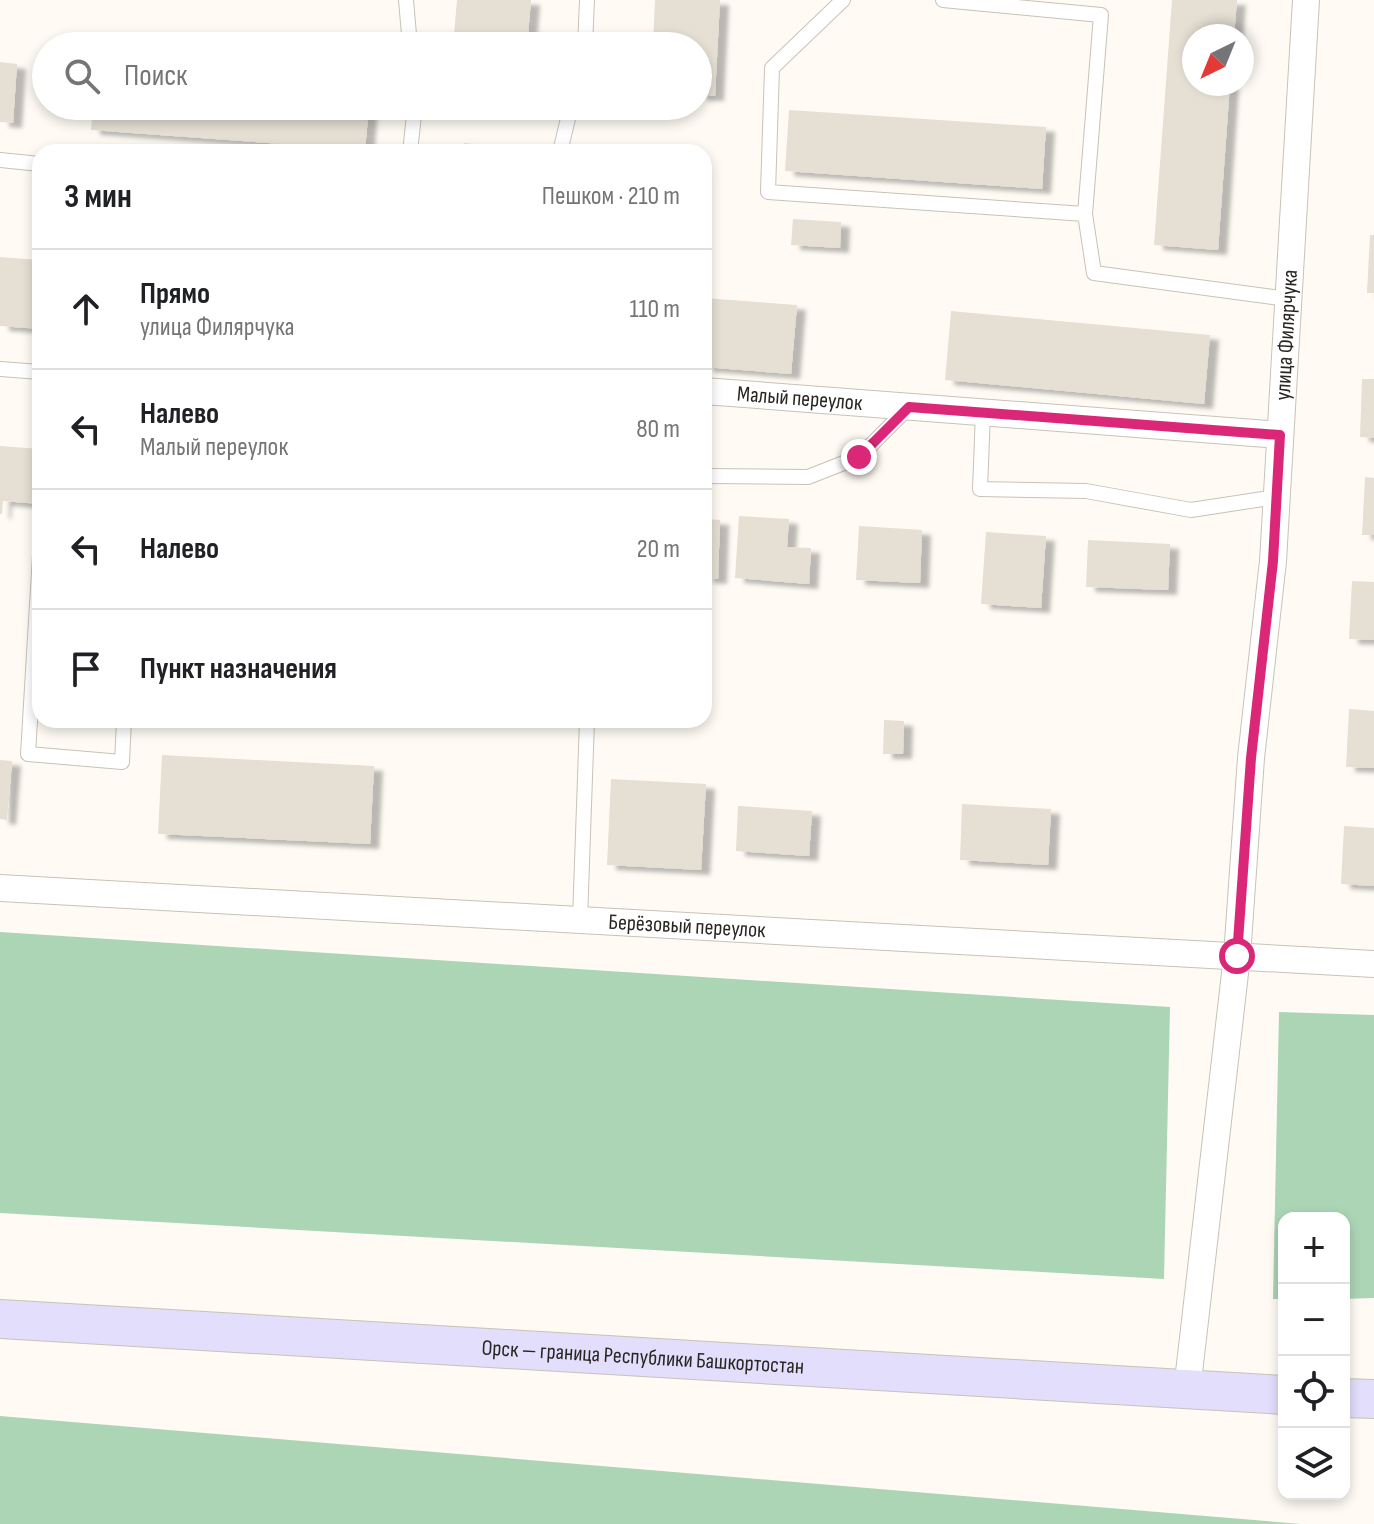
<!DOCTYPE html>
<html lang="ru">
<meta charset="utf-8">
<style>
body{margin:0;font-family:"Sofia Sans Condensed",sans-serif;background:#f2f2f2;color:#202124}
.controls{position:absolute;right:24px;bottom:24px;display:grid;overflow:hidden;border-radius:16px;box-shadow:0 4px 12px #0003}
.controls button{width:72px;height:72px;display:grid;place-items:center;padding:0;border:0;border-bottom:2px solid #e0e0e0;background:#fff;color:#202124;font:40px sans-serif}
.compass{position:absolute;left:1182px;top:24px;width:72px;height:72px;border-radius:50%;background:#fff;box-shadow:0 4px 12px #0003;rotate:223deg}
.stop{position:absolute;width:24px;height:24px;margin:-18px;border:6px solid #db2777;border-radius:50%;background:#fff}
.stop.end{background:#db2777;border-color:#fff;box-shadow:0 2px 8px #0008}
.list{margin:0;padding:0;list-style:none}
h2{display:flex;justify-content:space-between;align-items:center;height:104px;margin:0;padding:0 32px;font-size:34px}
h2 small{font-size:26px;font-weight:400;color:#757577}
.list li{display:grid;grid-template-columns:52px 1fr auto;gap:24px;align-items:center;box-sizing:border-box;height:120px;padding:0 32px;border-top:2px solid #e0e0e0}
.list b{display:block;font-size:30px;white-space:nowrap}
.list p{margin:0;font-size:26px;white-space:nowrap;color:#757577}
.list em{font-size:26px;font-style:normal;color:#757577}
.icon{flex:none;width:44px;height:44px;fill:none;stroke:currentColor;stroke-width:2;stroke-linecap:round;stroke-linejoin:round}
.map{position:relative;flex:none;width:1374px;height:1524px;overflow:hidden}
.search{position:absolute;background:#fff;box-shadow:0 4px 12px #0003;left:32px;top:32px;width:680px;height:88px;display:flex;align-items:center;gap:20px;box-sizing:border-box;padding:0 28px;border-radius:44px;color:#757577;font-size:30px}
.panel{position:absolute;background:#fff;box-shadow:0 4px 12px #0003;left:32px;top:144px;width:680px;height:584px;border-radius:24px}
.map>svg:first-child{display:block}
.forest{fill:#acd5b6}
.building{fill:#e5dfd4;filter:url(#shadow)}
.lines{fill:none;stroke-linecap:round;stroke-linejoin:round}
.service-casing{stroke:#c8c2b7;stroke-width:16}
.minor-casing{stroke:#c8c2b7;stroke-width:28}
.secondary-casing{stroke:#c8c2b7;stroke-width:40}
.service{stroke:#fff;stroke-width:14}
.minor{stroke:#fff;stroke-width:26}
.secondary{stroke:#e2defc;stroke-width:38}
.route{stroke:#db2777;stroke-width:10}
.labels{text-anchor:middle;dominant-baseline:central;stroke-width:7;stroke-linejoin:round;paint-order:stroke}
.street-label{font-size:22px;fill:#292622;stroke:#fff}
</style>
<div class="map">
<svg width="1374" height="1524" viewBox="0 0 1374 1524">
<defs>
<filter id="shadow"><feDropShadow dx="9" dy="5" stdDeviation="2" flood-color="#0004"/></filter>
</defs>
<rect width="100%" height="100%" fill="#fffbf4"/>
<path class="forest" d="M0,932L1170,1007L1164,1279L0,1213Z
M1279,1012L1374,1015V1298L1344,1299V1218H1284V1299H1273Z
M0,1416L1301,1524H0Z"/>
<path class="building" d="M457,0H531L527,46H453Z
M655,0H720L715,96H698V46H653Z
M1172,0H1237L1234,36H1194V84H1230L1218,250L1154,245Z
M0,62L17,64L13,123L0,122Z
M93,106H369L365,150L91,130Z
M789,110L1046,127L1042,189L785,171Z
M464,143L524,150V152H463Z
M793,219L841,222L840,248L791,245Z
M1370,235H1374V293H1367Z
M0,257L40,260V329L0,326Z
M704,298L797,305L791,374L704,367Z
M951,311L1210,335L1204,404L945,380Z
M1362,379H1374V438L1360,437Z
M0,446L40,449V504L3,501L2,514H0Z
M1365,477L1374,478V535H1362Z
M739,516L789,519L787,547L811,548L809,584L735,578Z
M704,519L720,520L718,579L704,578Z
M859,526L922,530L920,583L856,580Z
M986,532L1046,536L1041,608L981,604Z
M1088,540L1170,544L1168,590L1086,587Z
M1352,581L1374,582V640L1349,639Z
M1349,709L1374,711V768L1346,767Z
M884,720L904,721L903,754H883Z
M162,755L374,766L370,844L158,834Z
M0,760L12,761L7,820L0,819Z
M611,779L706,784L701,870L607,865Z
M962,804L1051,809L1048,865L960,860Z
M738,806L812,811L809,856L736,851Z
M1344,826L1374,828V886L1341,884Z"/>
<g class="lines">
<g class="service-casing">
<path id="service" d="M406,0L410,46
M843,0L772,68L768,192L1085,214L1094,273L1288,299
M943,0L1101,15L1085,214
M585,46L587,0
M473,106L570,111
M410,152L415,106
M560,152L571,106
M0,160L40,164
M0,369L40,372
M983,413L980,489L1086,491L1191,510L1276,497
M704,476L808,477L859,457L909,407
M40,555L28,754L122,762L124,720
M580,920L587,720"/>
</g>
<g class="minor-casing">
<g id="minor">
<path id="s1" d="M704,391L1280,435"/>
<path id="s2" d="M0,888L1374,964"/>
<path id="s3" d="M1187,1390L1237,956L1251,758L1273,561L1306,0"/>
</g>
</g>
<g class="secondary-casing">
<g id="secondary">
<path id="s4" d="M0,1319L1284,1395"/>
<path d="M1344,1398L1374,1399"/>
</g>
</g>
<use href="#service" class="service"/>
<use href="#minor" class="minor"/>
<use href="#secondary" class="secondary"/>
</g>
<g class="lines">
<path class="route" d="M859,457L909,407L1280,435L1273,561L1251,758L1237,956"/>
</g>
<g class="labels">
<g class="street-label">
<text stroke="none"><textPath href="#s3" startOffset="1060">улица Филярчука</textPath></text>
<text stroke="none"><textPath href="#s1" startOffset="96">Малый переулок</textPath></text>
<text stroke="none"><textPath href="#s2" startOffset="688">Берёзовый переулок</textPath></text>
<text stroke="none"><textPath href="#s4" startOffset="644">Орск — граница Республики Башкортостан</textPath></text>
</g>
</g>
</svg>
<div class="controls">
<button>+</button>
<button>−</button>
<button><svg class="icon" aria-label="locate" viewBox="0 0 24 24"><circle cx="12" cy="12" r="6"/><path d="M12 2v4M12 18v4M2 12h4M18 12h4"/></svg></button>
<button><svg class="icon" aria-label="layers" viewBox="0 0 24 24"><path d="M12 4l9 5-9 5-9-5zM3 14l9 5 9-5"/></svg></button>
</div>
<svg class="compass" viewBox="-18 -18 36 36"><path d="M0-13l5 13h-10z" fill="#e53935"/><path d="M0 13l5-13h-10z" fill="#757577"/></svg>
<div class="stop" style="left:1237px;top:956px"></div>
<div class="stop end" style="left:859px;top:457px"></div>
<div class="search"><svg class="icon" aria-label="search" viewBox="0 0 24 24"><circle cx="10" cy="10" r="6"/><path d="M15 15l6 6"/></svg>Поиск</div>
<section class="panel">
<h2>3 мин<small>Пешком · 210 m</small></h2>
<ul class="list">
<li><svg class="icon" aria-label="ahead" viewBox="0 0 24 24"><path d="M12 20V5M6 11l6-6 6 6"/></svg><div><b>Прямо</b><p>улица Филярчука</p></div><em>110 m</em></li>
<li><svg class="icon" aria-label="left" viewBox="0 0 24 24"><path d="M17 20v-9H6M10 6l-5 5 5 5"/></svg><div><b>Налево</b><p>Малый переулок</p></div><em>80 m</em></li>
<li><svg class="icon" aria-label="left" viewBox="0 0 24 24"><path d="M17 20v-9H6M10 6l-5 5 5 5"/></svg><div><b>Налево</b></div><em>20 m</em></li>
<li><svg class="icon" aria-label="arrive" viewBox="0 0 24 24"><path d="M6 21V4h12l-3 4 3 4H6"/></svg><div><b>Пункт назначения</b></div></li>
</ul>
</section>
</div>
